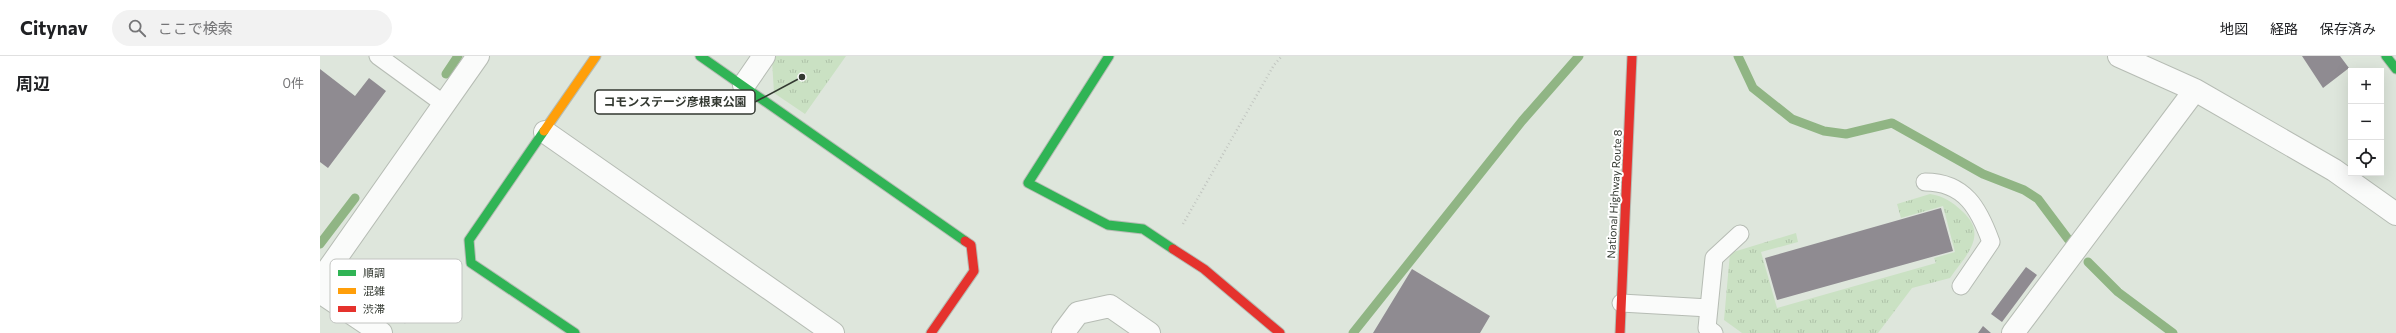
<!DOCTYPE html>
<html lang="ja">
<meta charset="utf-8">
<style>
body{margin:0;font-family:Commissioner,"Noto Sans JP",sans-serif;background:#f2f2f2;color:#202124}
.controls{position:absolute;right:12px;top:12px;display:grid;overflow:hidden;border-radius:0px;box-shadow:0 4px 16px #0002}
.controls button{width:36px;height:36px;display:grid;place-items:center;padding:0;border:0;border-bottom:1px solid #e0e0e0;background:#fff;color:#202124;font:20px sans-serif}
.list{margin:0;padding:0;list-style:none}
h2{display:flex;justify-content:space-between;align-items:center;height:52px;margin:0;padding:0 16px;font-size:17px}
h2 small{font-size:13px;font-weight:400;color:#757577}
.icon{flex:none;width:22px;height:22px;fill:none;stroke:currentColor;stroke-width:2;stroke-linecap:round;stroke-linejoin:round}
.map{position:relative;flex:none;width:2076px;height:277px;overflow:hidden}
header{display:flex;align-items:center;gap:24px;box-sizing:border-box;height:56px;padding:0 20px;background:#fff;border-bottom:1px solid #e0e0e0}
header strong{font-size:19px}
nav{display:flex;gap:22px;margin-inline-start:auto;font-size:14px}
.search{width:280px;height:36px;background:#f2f2f2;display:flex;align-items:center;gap:10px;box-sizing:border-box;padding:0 14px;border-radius:22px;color:#757577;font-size:15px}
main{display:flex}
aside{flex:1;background:#fff}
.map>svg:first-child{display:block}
.grass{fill:url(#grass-tufts)}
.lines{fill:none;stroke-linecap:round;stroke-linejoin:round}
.stream{stroke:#90b584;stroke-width:9}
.building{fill:#8f8b91}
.lane-casing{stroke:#b6bcb4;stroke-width:19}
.street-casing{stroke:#b6bcb4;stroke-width:24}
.fast-casing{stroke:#b6bcb4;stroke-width:11}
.slow-casing{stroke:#b6bcb4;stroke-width:11}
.jam-casing{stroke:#b6bcb4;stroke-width:11}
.path{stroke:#c2c6c1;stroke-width:2.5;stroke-dasharray:1 3;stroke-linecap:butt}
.lane{stroke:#fafbfa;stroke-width:17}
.street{stroke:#fafbfa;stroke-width:22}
.fast{stroke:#30b455;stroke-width:9}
.slow{stroke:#ff9f0a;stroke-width:9}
.jam{stroke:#e5322d;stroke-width:9}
.labels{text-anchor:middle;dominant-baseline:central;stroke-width:4;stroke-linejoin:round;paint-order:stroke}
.street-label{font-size:11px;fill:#333931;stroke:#fff}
.key{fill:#fff;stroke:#c2c4c1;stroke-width:1}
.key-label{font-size:11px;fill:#333931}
.leader{fill:none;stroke:#333931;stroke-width:1.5}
.callout-dot{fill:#333931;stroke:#fff;stroke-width:1.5}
.callout{fill:#fff;stroke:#333931;stroke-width:1.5}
.callout-label{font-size:12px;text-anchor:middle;font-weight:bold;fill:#333931}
</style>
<header>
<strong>Citynav</strong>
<div class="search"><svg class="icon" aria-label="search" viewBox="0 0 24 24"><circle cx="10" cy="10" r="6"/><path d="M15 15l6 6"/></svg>ここで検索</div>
<nav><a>地図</a><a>経路</a><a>保存済み</a></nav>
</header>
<main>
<aside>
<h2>周辺<small>0件</small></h2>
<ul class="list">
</ul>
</aside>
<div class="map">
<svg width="2076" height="277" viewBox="0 0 2076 277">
<defs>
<pattern id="grass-tufts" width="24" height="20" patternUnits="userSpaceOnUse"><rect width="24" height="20" fill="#cae1c3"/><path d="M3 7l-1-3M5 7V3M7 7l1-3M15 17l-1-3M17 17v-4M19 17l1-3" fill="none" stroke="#aec2a8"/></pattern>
</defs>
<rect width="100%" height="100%" fill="#dee6dc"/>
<path class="grass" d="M456,0H526L485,58L454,37L452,5Z
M1610,138C1624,140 1632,146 1642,155C1669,179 1646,199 1630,222L1592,232L1558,277H1422L1404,264L1410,197L1476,177L1478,186L1441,196L1457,252L1616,207L1614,202L1635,196L1623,150L1581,162L1577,148Z"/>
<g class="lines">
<path class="stream" d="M1418,0L1433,32L1472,63L1504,75L1526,78L1572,67L1663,118L1704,134L1718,143L1748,183
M126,18L138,0
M0,188L35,142
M1768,206L1798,236L1853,277
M1033,277L1202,65L1259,0"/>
</g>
<path class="building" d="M1982,0H2020L2029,12L2003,32Z
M0,13L35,40L49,22L66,35L8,112L0,106Z
M1621,152L1633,195L1457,244L1445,202Z
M1706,211L1717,219L1682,266L1671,258Z
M1092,213L1170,260L1160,277H1053Z
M1663,270L1671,277H1658Z"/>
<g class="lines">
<g class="lane-casing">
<path id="lane" d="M58,0L124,48
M1605,126C1645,126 1659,153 1671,186L1641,230
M1301,247L1389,252
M1394,277L1387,272L1394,202L1420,178"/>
</g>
<g class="street-casing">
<path id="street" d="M1799,0L1875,34L2014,114L2076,158
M424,29L444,0
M225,76L513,277
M0,225L158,0
M0,236L61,277
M743,277L758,257L790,250L829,277
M1693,277L1875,34"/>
</g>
<g class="fast-casing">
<path id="fast" d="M380,0L645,185
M789,0L708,127L788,169L823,173L853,193
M2066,0L2076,13
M224,75L149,184L151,207L255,277"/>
</g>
<g class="slow-casing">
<path id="slow" d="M224,75L276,0"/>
</g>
<g class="jam-casing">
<path id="jam" d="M853,193L884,213L960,277
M611,277L654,215L651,189L645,185
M1300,277L1312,0"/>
</g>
<path class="path" d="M863,168L954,9L962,0
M84,267L126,213"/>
<use href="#lane" class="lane"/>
<use href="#street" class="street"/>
<use href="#fast" class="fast"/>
<use href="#slow" class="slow"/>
<use href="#jam" class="jam"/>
</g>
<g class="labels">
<g class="street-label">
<text transform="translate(1294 138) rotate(-87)">National Highway Route 8</text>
</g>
</g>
<rect x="10" y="203" width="132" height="64" rx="6" class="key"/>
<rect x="18" y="214" width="18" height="6" fill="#30b455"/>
<rect x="18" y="232" width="18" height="6" fill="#ff9f0a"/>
<rect x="18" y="250" width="18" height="6" fill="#e5322d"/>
<g class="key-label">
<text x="43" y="221">順調</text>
<text x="43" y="239">混雑</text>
<text x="43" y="257">渋滞</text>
</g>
<path class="leader" d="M482 21L435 46"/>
<circle class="callout-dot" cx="482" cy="21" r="4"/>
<rect class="callout" x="275" y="34" width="160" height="24" rx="4"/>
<g class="callout-label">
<text x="355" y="50">コモンステージ彦根東公園</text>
</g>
</svg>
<div class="controls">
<button>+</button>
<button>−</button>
<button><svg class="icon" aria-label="locate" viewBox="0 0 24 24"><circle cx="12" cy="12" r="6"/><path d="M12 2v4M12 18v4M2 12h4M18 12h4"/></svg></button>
</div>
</div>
</main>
